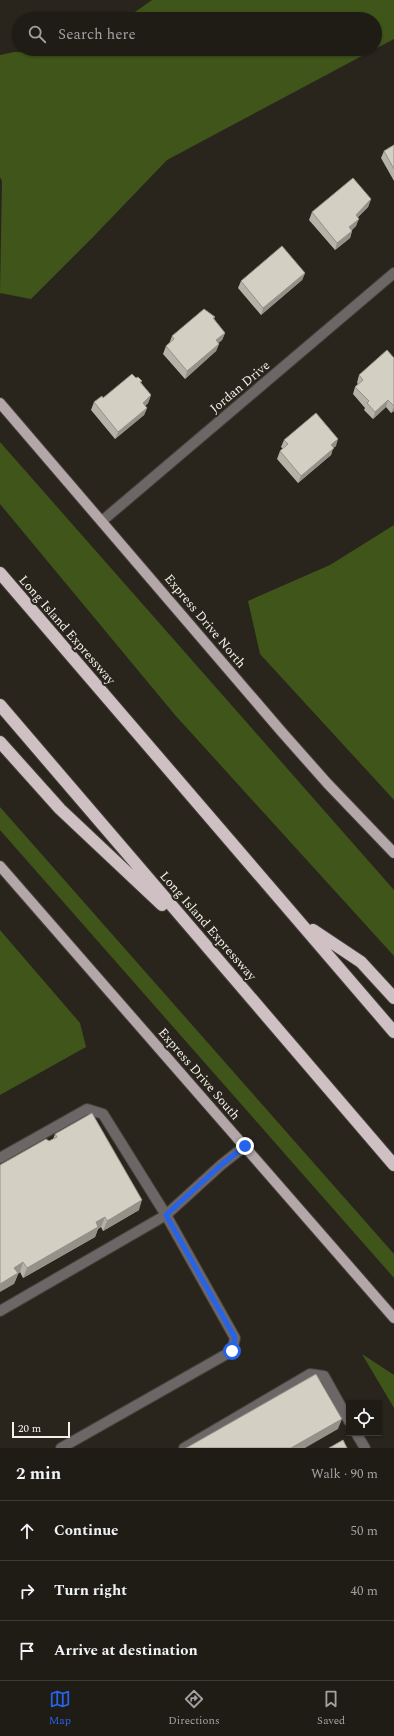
<!DOCTYPE html>
<meta charset="utf-8">
<style>
body{margin:0;font-family:Spectral,serif;background:#2c2923;color:#f1f3f6}
.controls{position:absolute;right:12px;bottom:12px;display:grid;overflow:hidden;border-radius:0px;box-shadow:0 1px 3px #0004}
.controls button{width:36px;height:36px;display:grid;place-items:center;padding:0;border:0;border-bottom:1px solid #3c3a35;background:#1f1c16;color:#f1f3f6;font:20px sans-serif}
.scale{position:absolute;left:12px;bottom:10px;width:58px;box-sizing:border-box;padding-left:4px;border:2px solid #f3f0ea;border-top:0;font-size:11px;line-height:14px;white-space:nowrap;color:#f3f0ea;-webkit-text-stroke:3px #29251d;paint-order:stroke}
.stop{position:absolute;width:12px;height:12px;margin:-9px;border:3px solid #2563eb;border-radius:50%;background:#fff}
.stop.end{background:#2563eb;border-color:#fff;box-shadow:0 1px 4px #0008}
.list{margin:0;padding:0;list-style:none}
h2{display:flex;justify-content:space-between;align-items:center;height:52px;margin:0;padding:0 16px;font-size:17px}
h2 small{font-size:13px;font-weight:400;color:#a1a1a1}
.list li{display:grid;grid-template-columns:26px 1fr auto;gap:12px;align-items:center;box-sizing:border-box;height:60px;padding:0 16px;border-top:1px solid #3c3a35}
.list b{display:block;font-size:15px;white-space:nowrap}
.list em{font-size:13px;font-style:normal;color:#a1a1a1}
.icon{flex:none;width:22px;height:22px;fill:none;stroke:currentColor;stroke-width:2;stroke-linecap:round;stroke-linejoin:round}
.map{position:relative;flex:none;width:394px;height:1448px;overflow:hidden}
.search{position:absolute;background:#1f1c16;box-shadow:0 1px 3px #0004;left:12px;right:12px;top:12px;height:44px;display:flex;align-items:center;gap:10px;box-sizing:border-box;padding:0 14px;border-radius:22px;color:#a1a1a1;font-size:15px}
.sheet{height:232px;background:#1f1c16}
nav{display:flex;justify-content:space-around;align-items:center;box-sizing:border-box;height:56px;border-top:1px solid #3c3a35;background:#1f1c16;font-size:11px;color:#a1a1a1}
nav a{display:grid;justify-items:center;gap:2px}
nav .on{color:#2563eb}
.map>svg:first-child{display:block}
.forest{fill:#3f551a}
.lines{fill:none;stroke-linecap:round;stroke-linejoin:round}
.minor-casing{stroke:#45413a;stroke-width:12}
.major-casing{stroke:#45413a;stroke-width:12}
.highway-casing{stroke:#45413a;stroke-width:14}
.minor{stroke:#6c6667;stroke-width:10}
.major{stroke:#b3a7a9;stroke-width:10}
.highway{stroke:#cfc1c3;stroke-width:12}
.wall{fill:#b5b2a8}
.shaded-wall{fill:#949188}
.building{fill:#d3cfc3;stroke:#949188}
.route{stroke:#2563eb;stroke-width:5}
.labels{text-anchor:middle;dominant-baseline:central;stroke-width:4;stroke-linejoin:round;paint-order:stroke}
.street-label{font-size:13px;fill:#f3f0ea;stroke:#29251d}
</style>
<div class="map">
<svg width="394" height="1448" viewBox="0 0 394 1448">
<rect width="100%" height="100%" fill="#29251d"/>
<path class="forest" d="M152,0H394V39L375,49V19H125Z
M82,49H375L167,160L94,236L31,299L0,293L2,181L0,177V55L14,52L77,53Z
M0,442L394,890V956L175,715L0,504Z
M394,525V800L260,654L248,601L330,565Z
M0,807L394,1254V1278L0,830Z
M0,930L80,1023L86,1047L0,1095Z
M362,1354L394,1375V1408Z"/>
<g class="lines">
<g class="minor-casing">
<path id="minor" d="M102,521L394,273
M0,1158L87,1109L103,1114L166,1215L235,1338L232,1351L61,1448
M0,1311L166,1215L221,1165L245,1146
M356,1433L365,1448
M184,1448L310,1374L324,1376L349,1421"/>
</g>
<g class="major-casing">
<path id="major" d="M0,403L281,731L327,783L394,853
M0,866L394,1318"/>
</g>
<g class="highway-casing">
<path id="highway" d="M0,573L394,1032
M0,705L394,1165
M0,742L60,809L162,905
M313,930L361,962L394,998"/>
</g>
<use href="#minor" class="minor"/>
<use href="#major" class="major"/>
<use href="#highway" class="highway"/>
</g>
<path class="wall" d="M394,145V181L381,158L384,151Z
M371,199L368,207L358,217L356,226L352,230V231L350,238L335,250L309,220L312,212Z
M305,273L302,280L261,315L238,288L241,281Z
M215,317L214,319L225,333L222,340L218,343L219,344L216,351L185,379L163,354L166,346L169,344L172,336Z
M394,358V411L391,413L386,407L373,419L364,410L365,408L353,394L355,387L358,384L357,383L359,375Z
M136,378L142,381L141,383L151,395L148,403L145,406L147,408L144,415L115,439L91,410L94,402L103,398Z
M284,440L336,446L333,448L331,455L298,483L277,459L280,451L283,449L281,447Z
M55,1134L139,1210L103,1231L101,1227L98,1229L95,1237L23,1278L20,1272L18,1274L14,1284L49,1141L53,1139Z"/>
<path class="shaded-wall" d="M371,199L368,207L353,222L356,215Z
M359,219L356,226L346,234L349,227Z
M352,231L350,238L335,250L337,243Z
M305,273L302,280L261,315L263,308Z
M225,333L222,340L213,348L216,340Z
M219,344L216,351L185,379L187,371Z
M151,395L148,403L140,410L143,403Z
M388,400L386,407L373,419L375,412Z
M394,406V411L391,413Z
M147,408L144,415L115,439L118,432Z
M338,439L336,446L333,448L331,455L298,483L301,476L331,445Z
M142,1200L139,1210L103,1231L107,1221Z
M105,1217L101,1227L98,1229L95,1237L23,1278L27,1268L96,1222Z
M23,1262L20,1272L18,1274L14,1284L0,1292V1284L14,1268Z
M342,1419L338,1429L305,1448H291Z"/>
<path class="building" d="M394,145V169L384,151Z
M353,178L371,199L356,215L359,219L349,227L352,231L337,243L312,212Z
M282,246L305,273L263,308L241,281Z
M204,309L215,317L213,318L225,333L216,340L219,344L187,371L166,346L174,339L172,336Z
M387,350L394,358V406L388,400L375,412L367,403L369,401L355,387L363,380L359,375Z
M132,374L136,378L138,377L142,381L140,382L151,395L143,403L147,408L118,432L94,402L102,396L103,398Z
M316,413L338,439L331,445L334,448L301,476L280,451L288,444L284,440Z
M92,1113L142,1200L107,1221L105,1217L96,1222L98,1227L27,1268L23,1262L14,1268L18,1273L0,1284V1165L46,1139L49,1141L57,1137L55,1134Z
M316,1374L342,1419L291,1448H186Z
M343,1440L347,1448H329Z"/>
<g class="lines">
<path class="route" d="M232,1351L235,1338L166,1215L221,1165L245,1146"/>
</g>
<g class="labels">
<g class="street-label">
<text transform="translate(240 387) rotate(-40)">Jordan Drive</text>
<text transform="translate(205 621) rotate(50)">Express Drive North</text>
<text transform="translate(67 630) rotate(49)">Long Island Expressway</text>
<text transform="translate(208 926) rotate(49)">Long Island Expressway</text>
<text transform="translate(199 1074) rotate(49)">Express Drive South</text>
</g>
</g>
</svg>
<div class="controls">
<button><svg class="icon" aria-label="locate" viewBox="0 0 24 24"><circle cx="12" cy="12" r="6"/><path d="M12 2v4M12 18v4M2 12h4M18 12h4"/></svg></button>
</div>
<div class="scale">20 m</div>
<div class="stop" style="left:232px;top:1351px"></div>
<div class="stop end" style="left:245px;top:1146px"></div>
<div class="search"><svg class="icon" aria-label="search" viewBox="0 0 24 24"><circle cx="10" cy="10" r="6"/><path d="M15 15l6 6"/></svg>Search here</div>
</div>
<section class="sheet">
<h2>2 min<small>Walk · 90 m</small></h2>
<ul class="list">
<li><svg class="icon" aria-label="ahead" viewBox="0 0 24 24"><path d="M12 20V5M6 11l6-6 6 6"/></svg><div><b>Continue</b></div><em>50 m</em></li>
<li><svg class="icon" aria-label="right" viewBox="0 0 24 24"><path d="M7 20v-9h11M14 6l5 5-5 5"/></svg><div><b>Turn right</b></div><em>40 m</em></li>
<li><svg class="icon" aria-label="arrive" viewBox="0 0 24 24"><path d="M6 21V4h12l-3 4 3 4H6"/></svg><div><b>Arrive at destination</b></div></li>
</ul>
</section>
<nav>
<a class="on"><svg class="icon" aria-label="map" viewBox="0 0 24 24"><path d="M3 6l6-2 6 2 6-2v14l-6 2-6-2-6 2zM9 4v14M15 6v14"/></svg>Map</a>
<a><svg class="icon" aria-label="directions" viewBox="0 0 24 24"><path d="M12 3l9 9-9 9-9-9zM9 14v-3h6M13 9l2 2-2 2"/></svg>Directions</a>
<a><svg class="icon" aria-label="saved" viewBox="0 0 24 24"><path d="M7 4h10v16l-5-4-5 4z"/></svg>Saved</a>
</nav>
